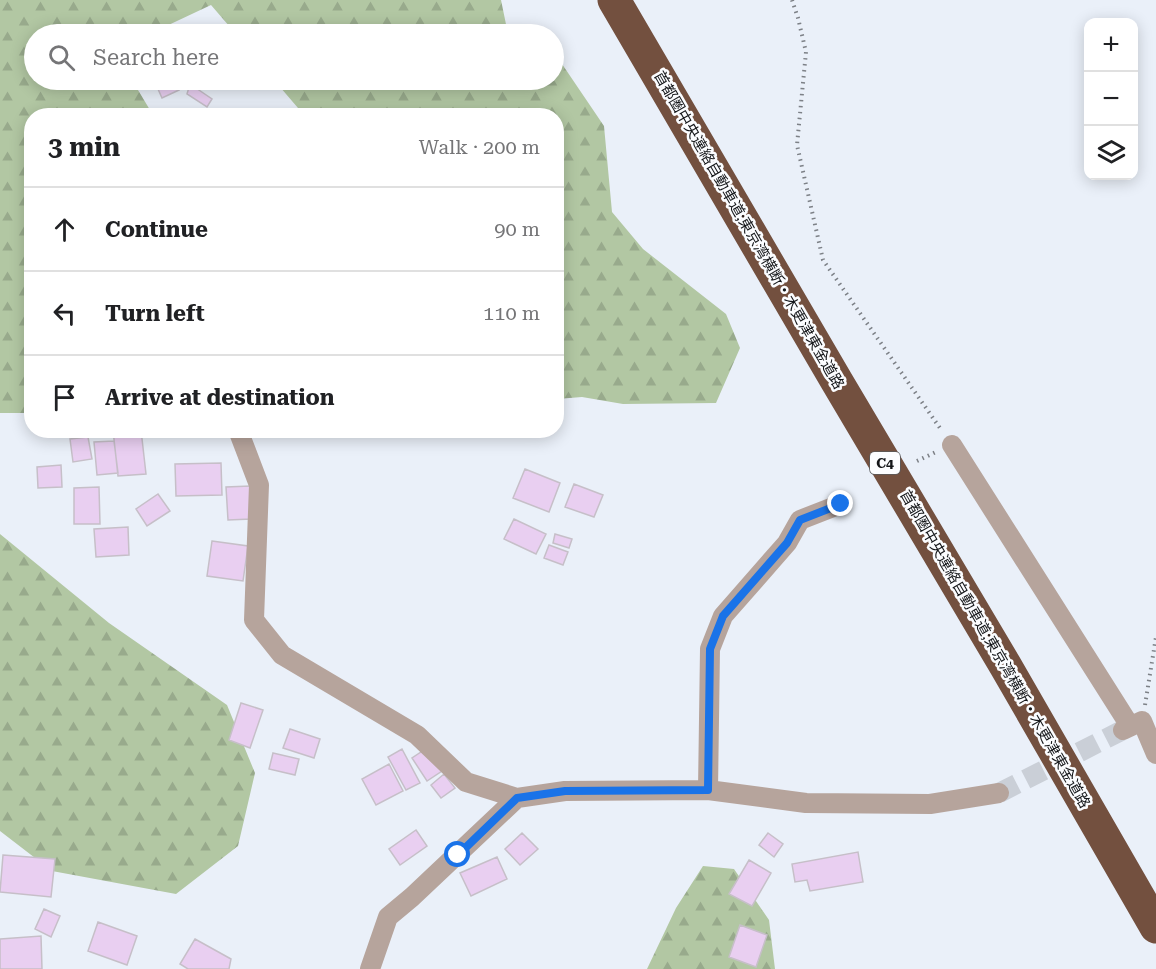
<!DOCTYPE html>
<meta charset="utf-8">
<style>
body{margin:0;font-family:"Roboto Serif","Noto Sans JP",serif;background:#f2f2f2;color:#202124}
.controls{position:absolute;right:18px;top:18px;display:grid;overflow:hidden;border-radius:12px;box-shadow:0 3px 15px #0003}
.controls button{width:54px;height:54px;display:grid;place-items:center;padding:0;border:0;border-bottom:2px solid #e0e0e0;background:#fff;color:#202124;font:30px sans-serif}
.stop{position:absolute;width:18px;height:18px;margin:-14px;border:4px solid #1a73e8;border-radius:50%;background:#fff}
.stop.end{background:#1a73e8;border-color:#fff;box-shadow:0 2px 6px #0008}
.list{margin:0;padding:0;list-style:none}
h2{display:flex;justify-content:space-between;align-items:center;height:78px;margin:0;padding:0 24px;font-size:26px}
h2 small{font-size:20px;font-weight:400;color:#757577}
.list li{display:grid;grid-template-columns:39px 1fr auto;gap:18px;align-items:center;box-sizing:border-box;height:84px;padding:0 24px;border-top:2px solid #e0e0e0}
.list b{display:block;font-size:22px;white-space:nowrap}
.list em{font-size:20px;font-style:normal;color:#757577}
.icon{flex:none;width:33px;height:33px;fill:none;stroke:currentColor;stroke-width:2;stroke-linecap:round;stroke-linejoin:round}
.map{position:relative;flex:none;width:1156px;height:969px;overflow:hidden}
.search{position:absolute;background:#fff;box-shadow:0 3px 15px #0003;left:24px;top:24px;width:540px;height:66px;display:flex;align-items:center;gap:15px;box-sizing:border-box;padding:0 21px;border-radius:33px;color:#757577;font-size:22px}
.panel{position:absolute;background:#fff;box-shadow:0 3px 15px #0003;left:24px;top:108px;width:540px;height:330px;border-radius:24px}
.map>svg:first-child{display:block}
.forest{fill:url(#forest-firs)}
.building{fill:#e9cff1;stroke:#c6bfc8;stroke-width:1.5}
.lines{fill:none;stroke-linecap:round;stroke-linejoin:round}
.street-tunnel{stroke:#cacfd7;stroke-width:20;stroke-dasharray:20 10;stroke-linecap:butt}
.path{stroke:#7d8187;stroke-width:4;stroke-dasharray:1.5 4.5;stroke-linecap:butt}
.street{stroke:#b6a49c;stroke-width:20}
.highway{stroke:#73503f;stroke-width:33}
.route{stroke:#1a73e8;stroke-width:8}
.labels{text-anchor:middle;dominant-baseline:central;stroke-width:5;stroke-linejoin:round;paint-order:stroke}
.shield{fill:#fcfdff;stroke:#5a5b5e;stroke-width:1.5}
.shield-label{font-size:14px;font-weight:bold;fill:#141619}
.street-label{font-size:15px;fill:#141619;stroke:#fcfdff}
</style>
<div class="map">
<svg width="1156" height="969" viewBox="0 0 1156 969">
<defs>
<pattern id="forest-firs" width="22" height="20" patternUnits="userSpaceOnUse" patternTransform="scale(1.5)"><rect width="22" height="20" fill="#b2c7a3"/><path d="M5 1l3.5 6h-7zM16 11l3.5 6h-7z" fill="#98aa8c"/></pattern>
</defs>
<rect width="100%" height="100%" fill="#eaf0f9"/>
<path class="forest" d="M0,0H501L508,34H236L211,5L160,29L139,34H34V80H132L153,115L32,116L31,413H0Z
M554,60L562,64L604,126L612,212L643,249L726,314L740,348L716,403L623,404L582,397L557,399L556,116L304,115L274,80H554Z
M0,534L109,623L227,705L255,773L238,846L176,894L52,871L0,831Z
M703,866L734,869L769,920L775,969H647L676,908Z"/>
<path class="building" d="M154,80H175L179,90L162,98Z
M190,84L212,99L207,107L187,94Z
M113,430H141L146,474L118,476Z
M88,437L92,459L73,462L70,439Z
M114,441L118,473L97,475L94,442Z
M221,463L222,495L176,496L175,464Z
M61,465L62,487L38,488L37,467Z
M525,469L560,483L549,512L513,498Z
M574,484L603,495L594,517L565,507Z
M250,486L251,519L228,520L226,487Z
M99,487L100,524H74V488Z
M158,494L170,511L147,526L136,509Z
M514,519L546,534L536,554L504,539Z
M128,527L129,555L96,557L94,529Z
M555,534L572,539L569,548L553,543Z
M212,541L248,546L243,581L207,576Z
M549,545L568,552L563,565L544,558Z
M241,703L263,710L250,748L229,740Z
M290,729L320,739L314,758L283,748Z
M427,748L442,771L427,781L412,758Z
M402,749L420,783L406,790L388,757Z
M273,753L299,759L295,775L269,769Z
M389,764L403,791L376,805L362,779Z
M444,774L455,788L441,798L431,785Z
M416,830L427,846L400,865L389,849Z
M522,833L538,849L520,865L505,849Z
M768,833L783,844L774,857L759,845Z
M858,852L863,882L810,891L807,880L795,882L792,864Z
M3,855L55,859L51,897L0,892Z
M497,857L507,879L471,896L460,873Z
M749,860L771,873L752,906L729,894Z
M44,909L60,916L51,937L35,929Z
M98,922L137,936L127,965L88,951Z
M740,925L767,935L756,967L729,957Z
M41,936L42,969H0V939Z
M195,939L231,959L229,969H188L180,964Z"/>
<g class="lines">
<path class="street-tunnel" d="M999,793L1121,731"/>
<path class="path" d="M792,0L798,18L806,52L797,145L823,260L942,431
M917,461L936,452
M1145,705L1156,637"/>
<path class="street" d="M238,430L259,485L254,620L282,655L417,735L466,782L517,798
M952,445L1130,726
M1123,730L1142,721L1156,754
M708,790L710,649L723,616L787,543L800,520L841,504
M370,969L388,917L412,897L517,798L565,791L708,790L806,803L930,804L999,793"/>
<path class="highway" d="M614,0L836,380L1005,665L1156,927"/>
</g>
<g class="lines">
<path class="route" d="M458,855L517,798L565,791L708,790L710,649L723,616L787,543L800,520L841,504"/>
</g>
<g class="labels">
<rect class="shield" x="870" y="452" width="30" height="22" rx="4.5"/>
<g class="shield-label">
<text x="885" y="463">C4</text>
</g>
<g class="street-label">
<text transform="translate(749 230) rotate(60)">首都圏中央連絡自動車道;東京湾横断・木更津東金道路</text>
<text transform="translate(995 649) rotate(60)">首都圏中央連絡自動車道;東京湾横断・木更津東金道路</text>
</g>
</g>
</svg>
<div class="controls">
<button>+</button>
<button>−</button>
<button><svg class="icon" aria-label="layers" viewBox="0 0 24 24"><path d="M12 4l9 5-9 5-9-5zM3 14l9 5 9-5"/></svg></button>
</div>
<div class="stop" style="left:458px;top:855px"></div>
<div class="stop end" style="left:841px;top:504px"></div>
<div class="search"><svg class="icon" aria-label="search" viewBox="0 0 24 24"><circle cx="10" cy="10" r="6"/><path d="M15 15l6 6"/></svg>Search here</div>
<section class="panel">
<h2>3 min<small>Walk · 200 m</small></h2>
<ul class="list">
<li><svg class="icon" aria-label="ahead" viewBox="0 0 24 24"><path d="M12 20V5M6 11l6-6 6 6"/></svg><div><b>Continue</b></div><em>90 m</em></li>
<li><svg class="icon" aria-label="left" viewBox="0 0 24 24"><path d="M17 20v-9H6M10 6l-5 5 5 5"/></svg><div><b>Turn left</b></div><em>110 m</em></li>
<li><svg class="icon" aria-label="arrive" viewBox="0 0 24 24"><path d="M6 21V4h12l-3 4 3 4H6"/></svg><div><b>Arrive at destination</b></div></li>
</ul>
</section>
</div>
